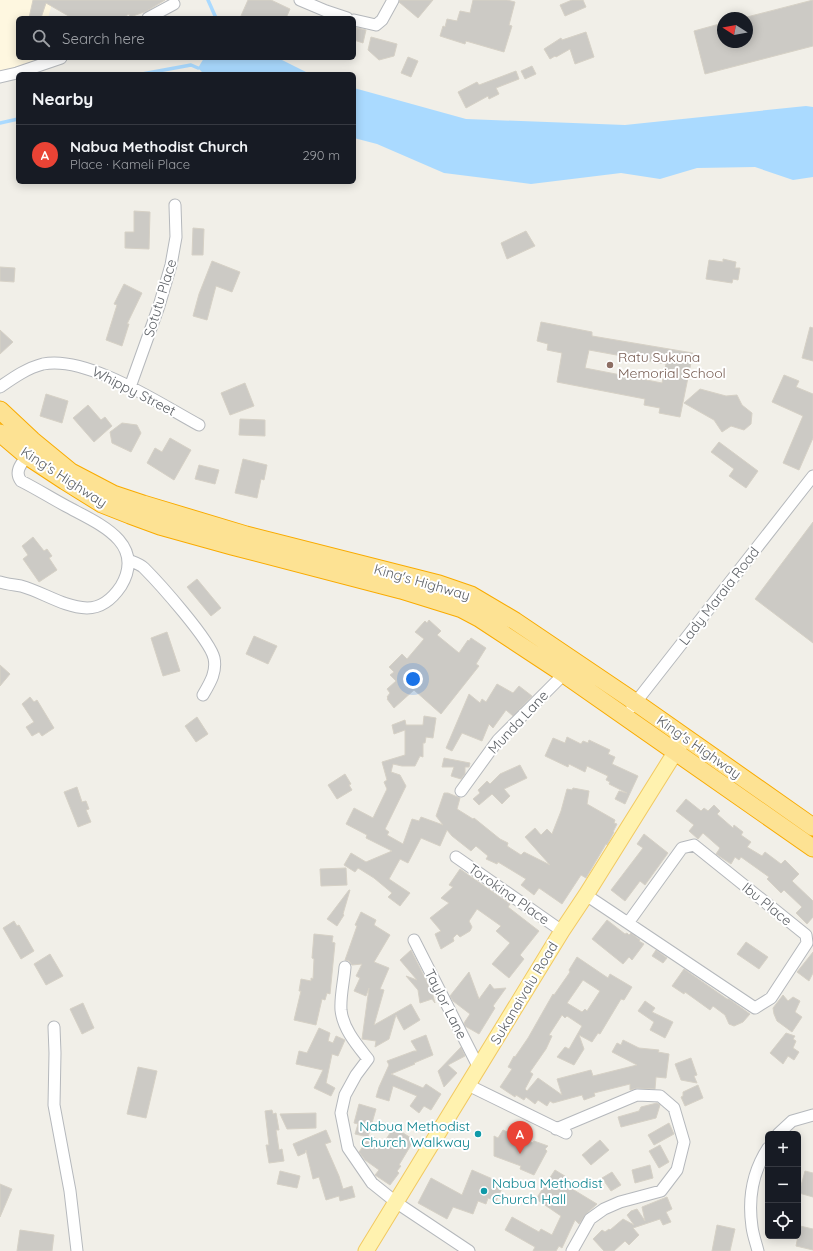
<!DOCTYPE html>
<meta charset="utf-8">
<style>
body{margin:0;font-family:Quicksand,sans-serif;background:#20242c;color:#f1f3f6}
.controls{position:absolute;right:12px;bottom:12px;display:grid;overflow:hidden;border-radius:6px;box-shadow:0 2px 10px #0003}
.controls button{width:36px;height:36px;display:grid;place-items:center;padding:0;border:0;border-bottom:1px solid #363941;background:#171b24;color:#f1f3f6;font:20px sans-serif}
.compass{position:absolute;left:717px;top:12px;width:36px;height:36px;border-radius:50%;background:#171b24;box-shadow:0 2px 10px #0003;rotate:281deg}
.you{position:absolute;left:413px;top:679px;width:14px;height:14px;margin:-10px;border:3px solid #fff;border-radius:50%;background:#1a73e8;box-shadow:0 0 0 6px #1a73e833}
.badge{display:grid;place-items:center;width:26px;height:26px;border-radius:50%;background:#ea4335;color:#fff;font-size:13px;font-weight:700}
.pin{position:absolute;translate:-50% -33px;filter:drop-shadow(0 1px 2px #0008)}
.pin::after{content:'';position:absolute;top:21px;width:14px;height:12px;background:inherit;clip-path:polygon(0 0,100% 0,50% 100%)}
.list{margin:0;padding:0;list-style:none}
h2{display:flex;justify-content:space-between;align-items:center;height:52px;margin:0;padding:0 16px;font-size:17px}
h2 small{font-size:13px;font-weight:400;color:#9ea1a6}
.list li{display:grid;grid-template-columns:26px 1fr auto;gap:12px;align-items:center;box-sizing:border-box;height:60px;padding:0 16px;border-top:1px solid #363941}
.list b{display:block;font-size:15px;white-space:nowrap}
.list p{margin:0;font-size:13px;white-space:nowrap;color:#9ea1a6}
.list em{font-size:13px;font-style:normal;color:#9ea1a6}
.icon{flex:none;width:22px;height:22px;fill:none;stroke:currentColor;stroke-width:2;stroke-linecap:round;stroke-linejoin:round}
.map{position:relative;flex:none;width:813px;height:1251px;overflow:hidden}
.search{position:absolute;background:#171b24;box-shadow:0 2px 10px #0003;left:16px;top:16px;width:340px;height:44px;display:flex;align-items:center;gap:10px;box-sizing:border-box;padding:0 14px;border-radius:6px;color:#9ea1a6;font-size:15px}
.panel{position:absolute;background:#171b24;box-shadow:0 2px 10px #0003;left:16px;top:72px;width:340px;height:112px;border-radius:6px}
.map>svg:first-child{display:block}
.commercial{fill:#fef7e0}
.water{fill:#aadaff}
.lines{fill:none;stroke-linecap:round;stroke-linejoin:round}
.stream{stroke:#aadaff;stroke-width:3.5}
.building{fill:#cccac5;stroke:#d6d1c6;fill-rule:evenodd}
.minor-casing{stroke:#b5b8bc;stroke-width:13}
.major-casing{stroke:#f2c960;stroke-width:17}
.highway-casing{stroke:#f9ab00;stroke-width:19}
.minor{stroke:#fff;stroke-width:11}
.major{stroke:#fff2af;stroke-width:15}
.highway{stroke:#fde293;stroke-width:17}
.education-dot{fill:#8d6e63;stroke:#fff;stroke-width:1.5}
.culture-dot{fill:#0f9aa8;stroke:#fff;stroke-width:1.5}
.labels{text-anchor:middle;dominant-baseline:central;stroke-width:4;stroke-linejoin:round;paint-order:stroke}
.street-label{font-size:14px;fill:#5f6368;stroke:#fff}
.education-label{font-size:14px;fill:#785e54;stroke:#fff;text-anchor:start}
.culture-label{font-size:14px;fill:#0d838f;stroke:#fff;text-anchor:end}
</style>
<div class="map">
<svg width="813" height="1251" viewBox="0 0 813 1251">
<rect width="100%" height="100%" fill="#f1efe8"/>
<path class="commercial" d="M0,0H53L48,18H18V58H36L31,74H18L0,81Z"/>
<path class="water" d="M204,58H278L310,74H204L198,68Z
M354,88L466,119L625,125L806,106L813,107V177L793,180L755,167L697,168L660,179L621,173L531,184L444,173L377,144L354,138Z"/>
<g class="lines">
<path class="stream" d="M208,0L216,18
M142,74L191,65L198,68
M0,123L18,119"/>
</g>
<path class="building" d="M33,0H165L147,11L130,17L129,14L122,18H72L46,3L41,18H29Z
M248,0H271L290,9L286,18H240Z
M400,0H433L418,18L399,2Z
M473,0H507L515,2L509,25L512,26L504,52L466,41L465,44L440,36L443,26L445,27L447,19L457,21L460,11L470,13Z
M572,0H583L586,7L565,16L560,5Z
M813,0V46L705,74L694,31L723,23V42H747V17Z
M354,27L366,30L363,43L354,40Z
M586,32L594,57L575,64L570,49L556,57L555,56L550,59L544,49L561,38L562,40Z
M371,37L397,44L394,56L379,60L368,50Z
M408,57L418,61L411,77L401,73Z
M532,66L536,74L525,79L521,71Z
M516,71L519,79L496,88L499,94L489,99L488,96L466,108L458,92L477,82L479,85Z
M134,211L150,212L149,249L125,248V232H134Z
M193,228L204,229L203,255H192Z
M526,231L535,246L507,259L501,243Z
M723,259L736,262L735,268H740L738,280L733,279L732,283L706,279L709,260L723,262Z
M212,261L240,272L232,292L216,286L207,320L193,316L199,294Z
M0,267L15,268L14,282L0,281Z
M124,284L142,293L127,324H129L122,346L106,340L117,305L114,304Z
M541,322L592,332V336L693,353L680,417L659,413L660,408L644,405L645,399L557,382L562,353L547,350L548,344L537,341ZM589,350L666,364L662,383L585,368Z
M810,327L813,328V361L802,358Z
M0,330L13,342L0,354Z
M784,375L799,381L796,387L813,394V438L799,470L783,463L803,416L772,402Z
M245,383L254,406L230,415L221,393Z
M700,389L726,396L737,395L742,405L752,413L751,424L744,430L731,426L722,432L714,420L684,403Z
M46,394L68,401L62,423L40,416Z
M88,405L101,420L105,417L112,426L94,442L73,418Z
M240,419L265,420V436L239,435Z
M122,423L137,425L141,433L131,452L112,443L110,432Z
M170,438L191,450L174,480L147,463L155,448L162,452Z
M719,442L758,471L746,488L729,476L734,469L711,452Z
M243,459L267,465L264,480L261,479L257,498L235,493Z
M199,465L219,470L215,484L195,479Z
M813,522V643L755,599Z
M33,537L44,551L47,549L52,556L49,558L57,570L39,582L23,559L28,555L22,546Z
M197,579L221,608L211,616L187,587Z
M429,620L441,631L437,635L459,653L468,640L469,641L471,638L486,648L476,664L479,666L441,714L414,690L394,708L387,699L388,698L387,697L390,693L387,689L396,681L390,675L394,672L389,667L402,654L407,659L424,639L415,632L425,621L427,623Z
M167,632L180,671L163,676L151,638Z
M254,636L277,646L268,664L246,654Z
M0,665L10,674L0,686Z
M497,684L513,693L519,686L532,696L513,716L506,710L493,728L489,724L482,741L462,733L452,751L446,748L469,694L480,703L482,699L486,702Z
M30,697L34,702L37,700L54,728L42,736L39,732L32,736L26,727L34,722L22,704Z
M424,716L436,718L433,738L426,737L425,743H423V757L420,756L415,766H402L393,764L391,772L400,775L406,786L385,829L389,832L387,835L403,844L412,819L419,821L421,817L443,825L436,816L444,793H448L460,798L457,809L473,819L474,818L500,839L508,843L507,846L521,855L524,852L550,865L525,837L535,828L541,835L547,829L552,834L561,811L567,789L572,790L573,788L589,791L587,804L615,820L614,823L617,824L613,832H614L607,845L606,844L586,878L581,875L562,904L539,888L534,895L521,885L526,879L498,862L497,864L486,859L488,856L476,846L471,851L452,836L447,830L440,846L421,838L408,863L400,859L389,879L410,893L400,906L388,897L392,893L374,878L358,868L355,872L344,865L351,853L366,862L392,851L366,838L367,835L346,824L354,808L373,818L387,789L384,782L387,780L382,762L405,755V730L394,734L392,725L405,720L406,725H423Z
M197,717L208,734L196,742L185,726Z
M567,737L581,744L583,741L588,743L589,740L610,750L608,754L615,757L612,764L638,776L625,804L615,799L619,791L627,793L609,784L610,782L606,780L608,776L587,766L585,772L569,764L568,767L545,756L553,738L565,743Z
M444,758L470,763L469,767H465V774L461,779L451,776L454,767H442Z
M520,765L527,778L504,789L510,796L502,804L492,794L479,805L473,799L480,793L478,790L487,781L490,784L500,774Z
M345,774L351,784L349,785L352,790L337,799L328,785Z
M77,787L82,802L86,801L89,809L86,810L91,822L78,827L64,792Z
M686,799L701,811L704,808L708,811L714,805L720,811L717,814L733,828L734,825L743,832L741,835L751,842L747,847L762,856L765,852L781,864L785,860L799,874L792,881L813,901V917L807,924L796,913L802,907L784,890L781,893L767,879L769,877L741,857L739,860L735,857L731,864L716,854L720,848L703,833L698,839L689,831L694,825L676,811Z
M644,834L668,853L645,885L640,881L625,901L611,890L643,848L637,844Z
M346,868L347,885L321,886L320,869Z
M460,869L510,904L508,907L539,931L520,955L524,959L509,978L492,964L510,943L496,931L501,926L477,909L469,921L472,927L470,931L460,937L457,934L453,938L454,941L441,949L435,934L441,931L430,918L449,903L441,898L453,887L449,885Z
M349,890H350L343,914L344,915L337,926L327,919Z
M361,912L376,920L374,925L390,935L374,962L389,968L380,989L384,990L374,1025L411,1004L420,1020L404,1030L396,1015L389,1039L375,1047L376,1041L362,1039L369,988L366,996L354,991L360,978L356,976L362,964L352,965L349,961L345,960L357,926L355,925Z
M607,920L625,934L627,933L629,935L631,933L640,940L639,941L644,944L632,960L629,957L623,964L592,939Z
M14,921L17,926L19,925L34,951L21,959L3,928Z
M314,934L333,936L332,942L335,943L330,994L327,993L325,1000L322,999L316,1025L294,1020L301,991H299L301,979L311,981V978L313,979L314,959L312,958Z
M746,942L768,957L759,969L737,954Z
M411,950L432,992L435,1003L432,999L420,1003L418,990L406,976L417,980L400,960Z
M656,950L667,958L663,963L652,956Z
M813,952V973L809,981L797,972Z
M50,954L63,976L46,985L34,964Z
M577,957L608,978L610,974L632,987L624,1000L621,999L600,1034L598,1033L592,1042L579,1035L584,1049L574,1065L557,1057L565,1047L569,1049L582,1026L567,1016L565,1018L562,1015L549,1035L552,1036L546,1049L530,1072L533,1074L525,1089L527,1091L538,1078L562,1095L557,1079L591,1070L593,1076L637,1065L612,1052L617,1043L621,1045L623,1040L639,1048L659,1050L658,1052L669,1054L666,1078L656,1077L655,1089L637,1088L630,1090V1084L594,1093L595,1096L584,1100L582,1095L553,1103L550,1101L547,1106L538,1100L535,1104L526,1097L524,1100L516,1095L515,1097L500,1087L512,1069L508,1067L514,1056L515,1057L528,1038L553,994L554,995L570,972L569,970ZM583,980L600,991L587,1011L585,1009L582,1012L567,1003Z
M684,969L727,999H729L750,1014L743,1022L734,1026L729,1024L725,1015L713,1006L710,1010L685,992L684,994L672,986Z
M469,972L479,999L490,984L494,989L506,988L493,1006L495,1008L479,1034L465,1026L464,1023L470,1014L453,1001L450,996Z
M783,995L788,1001L793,997L800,1001L795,1012L802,1017L792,1032L777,1021L774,1014L773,1008Z
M645,1001L655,1008L652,1012L673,1022L665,1038L650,1030L654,1022L638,1011Z
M83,1003L94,1028L82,1034L70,1009Z
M319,1028L330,1033L328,1041L333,1043L336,1036L345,1040L338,1056L332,1054L326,1083L335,1088L331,1096L314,1088L323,1070L296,1064L299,1051L307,1053Z
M786,1033L795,1036L793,1039L796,1041L793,1048L799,1052L794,1060L788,1056L783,1064L770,1053Z
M426,1035L433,1055L414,1063L415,1064L391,1074L423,1088L426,1084L441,1094L431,1110L424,1106L419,1113L410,1106L417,1096L393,1086L389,1101L376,1097L379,1087L389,1065L387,1061L414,1051H417L411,1041Z
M461,1047L465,1056L448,1065L457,1073L444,1087L438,1071Z
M691,1058L697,1075L694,1076L697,1083L681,1080L675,1064Z
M138,1067L157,1071L146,1118L127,1114Z
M698,1085L703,1098L685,1106L681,1097L683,1096V1092Z
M657,1103L660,1105L656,1118L621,1127L618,1117L639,1111L641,1107Z
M359,1104L376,1109L368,1137L355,1134L358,1124L354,1123Z
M272,1110L273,1114L276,1113L279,1130H276L279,1150L282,1149L284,1161L269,1163L266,1145H269L265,1111Z
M316,1113V1128L287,1129L280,1114Z
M669,1123L674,1134L654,1145L648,1135Z
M394,1127L414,1140L399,1165L401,1166L397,1171L399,1173L390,1185L375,1175L379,1170L365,1160L359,1152L371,1135L383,1144Z
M326,1130L331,1142L325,1144L339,1176L343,1189L352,1186L355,1197L340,1201L339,1196L326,1200L319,1177L313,1179L306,1150L305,1153L298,1156L293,1144Z
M503,1130L533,1143L534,1141L548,1146L545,1149L547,1151L534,1175L520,1169L521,1166L494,1156V1136L498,1138Z
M600,1140L609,1150L591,1165L582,1155Z
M660,1145L669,1162L659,1168L649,1151Z
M650,1165L653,1178L635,1183L632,1170Z
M472,1170L504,1184L496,1201L488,1198L486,1204L478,1201L473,1214L453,1207L447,1219L418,1203L431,1178L462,1195Z
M555,1170L568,1178L564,1184L597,1204L586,1214L579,1224L575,1220L562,1248L559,1246L556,1251H533L535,1247L505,1230L512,1217L539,1232L541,1229L552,1235L561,1216L536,1199Z
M280,1171L300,1176L297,1188L277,1184Z
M805,1171L813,1173V1197L799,1193Z
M612,1172L621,1185L611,1191L602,1178Z
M0,1184L12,1189L0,1217Z
M667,1197L672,1209L666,1212L671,1222L663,1225L660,1219L633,1228L639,1235L629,1245L625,1241L614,1251H604L593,1239L602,1230L605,1232L609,1229L610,1230L623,1219L634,1225L627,1215L631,1211L637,1209L645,1221L642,1207Z
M717,1225L735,1229L730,1251H712Z
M800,1226L813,1229V1250L796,1246Z
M20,1230L54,1235L52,1251H17Z"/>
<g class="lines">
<g class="minor-casing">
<path id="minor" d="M300,0L326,11L347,18
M148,18L174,4
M354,20L376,25L382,20L393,0
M0,77L17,73L61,58
M0,387C13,378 27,368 43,364C87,355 160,404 199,425
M130,387L159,306L171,265L176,237L175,205
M128,560C133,562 140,564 144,568C159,583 210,640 214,658C217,672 210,683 203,695
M0,582C7,584 14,585 21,586C43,592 63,607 87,608C102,608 113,598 121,586C147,542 97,523 66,506C51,498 37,489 21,481C14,472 21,464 27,456
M632,707L813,476
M461,791L498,740L564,674
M456,857L562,931
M586,895L755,1008L771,998L807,943L806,935L694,845L682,848L628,923
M414,940L479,1068
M345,967C344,981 340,996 341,1010C343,1029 357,1045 368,1059L356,1075L345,1095L341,1113L348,1148L372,1183L397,1203L469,1251
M54,1027L55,1053L54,1105L70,1191L77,1251
M468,1085L566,1133
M556,1129L637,1095L660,1096L674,1108L684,1142L677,1170L661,1191L620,1202L604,1209L590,1219L572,1251
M778,1134L792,1121L813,1115
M758,1251C756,1243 753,1235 752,1227C748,1199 753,1171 768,1148"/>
</g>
<g class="major-casing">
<path id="major" d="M366,1251L562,931L586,895L681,743"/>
</g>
<g class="highway-casing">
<path id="highway" d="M0,410L32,440L71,472L113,494L143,504L246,535L439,584L471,595L515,621L635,702L813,827
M0,433L27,456L65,481L102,504L130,515L160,526L232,546L401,590L462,609L479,618L564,674L813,848"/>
</g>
<use href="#minor" class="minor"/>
<use href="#major" class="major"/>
<use href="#highway" class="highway"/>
</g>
<circle class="education-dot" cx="610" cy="365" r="4"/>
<g class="culture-dot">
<circle cx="478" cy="1134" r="4"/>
<circle cx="484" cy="1191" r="4"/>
</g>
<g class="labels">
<g class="street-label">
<text transform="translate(160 298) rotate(-73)">Sotutu Place</text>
<text transform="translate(134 391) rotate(27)">Whippy Street</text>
<text transform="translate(64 477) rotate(33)">King's Highway</text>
<text transform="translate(422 582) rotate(16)">King's Highway</text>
<text transform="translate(719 596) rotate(-52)">Lady Maraia Road</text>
<text transform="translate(518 722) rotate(-47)">Munda Lane</text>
<text transform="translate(699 747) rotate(35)">King's Highway</text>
<text transform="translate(509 894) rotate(35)">Torokina Place</text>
<text transform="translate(767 904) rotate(39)">Ibu Place</text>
<text transform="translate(524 993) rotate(-59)">Sukanaivalu Road</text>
<text transform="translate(446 1004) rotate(63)">Taylor Lane</text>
</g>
<g class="education-label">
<text x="618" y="357">Ratu Sukuna<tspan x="618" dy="16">Memorial School</tspan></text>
</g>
<g class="culture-label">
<text x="470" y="1126">Nabua Methodist<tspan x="470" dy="16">Church Walkway</tspan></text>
<text x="492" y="1183" text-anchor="start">Nabua Methodist<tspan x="492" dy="16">Church Hall</tspan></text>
</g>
</g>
</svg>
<div class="controls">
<button>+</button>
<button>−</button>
<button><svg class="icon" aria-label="locate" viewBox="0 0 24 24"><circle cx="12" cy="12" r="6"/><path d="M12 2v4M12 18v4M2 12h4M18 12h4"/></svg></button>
</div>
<svg class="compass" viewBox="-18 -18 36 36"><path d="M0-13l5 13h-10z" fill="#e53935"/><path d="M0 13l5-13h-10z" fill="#9ea1a6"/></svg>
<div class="you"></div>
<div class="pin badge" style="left:520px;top:1154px">A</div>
<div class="search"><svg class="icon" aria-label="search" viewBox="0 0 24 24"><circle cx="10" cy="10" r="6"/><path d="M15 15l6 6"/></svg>Search here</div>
<section class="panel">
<h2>Nearby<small></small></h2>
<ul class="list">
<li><span class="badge">A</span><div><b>Nabua Methodist Church</b><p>Place · Kameli Place</p></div><em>290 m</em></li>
</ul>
</section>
</div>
